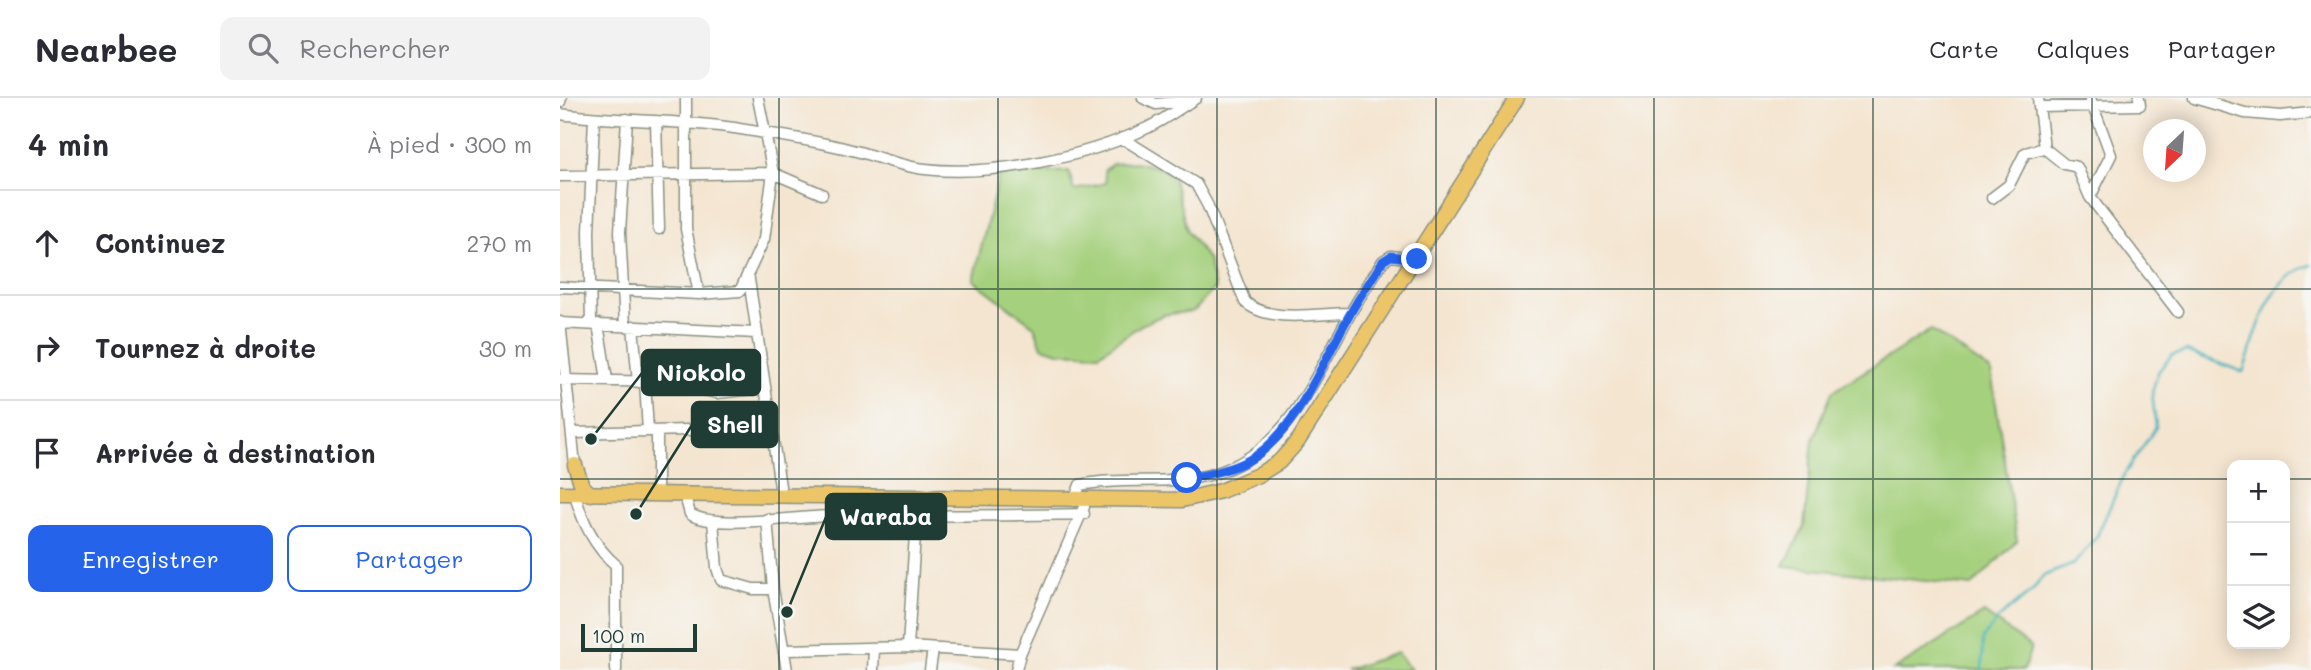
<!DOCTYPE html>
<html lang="fr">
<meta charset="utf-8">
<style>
body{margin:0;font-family:Mali,sans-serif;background:#f2f2f3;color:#2b2b33}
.controls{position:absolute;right:21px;bottom:21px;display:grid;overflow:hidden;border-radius:14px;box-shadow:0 4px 18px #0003}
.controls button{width:63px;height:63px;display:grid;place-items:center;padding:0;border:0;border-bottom:2px solid #e1e1e2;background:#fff;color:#2b2b33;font:35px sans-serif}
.compass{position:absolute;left:1583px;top:21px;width:63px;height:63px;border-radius:50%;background:#fff;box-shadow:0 4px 18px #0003;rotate:205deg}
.scale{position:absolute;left:21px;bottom:18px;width:116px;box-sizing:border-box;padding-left:7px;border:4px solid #1f3d34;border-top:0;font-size:19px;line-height:24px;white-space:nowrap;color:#1f3d34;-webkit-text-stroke:5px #f6f6f2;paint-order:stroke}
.stop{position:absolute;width:21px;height:21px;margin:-16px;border:5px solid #2563eb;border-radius:50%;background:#fff}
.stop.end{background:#2563eb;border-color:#fff;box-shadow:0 2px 7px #0008}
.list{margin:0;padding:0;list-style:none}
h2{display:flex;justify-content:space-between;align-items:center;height:91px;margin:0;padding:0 28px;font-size:30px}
h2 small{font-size:23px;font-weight:400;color:#7c7c81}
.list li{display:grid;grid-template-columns:46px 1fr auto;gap:21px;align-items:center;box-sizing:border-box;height:105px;padding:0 28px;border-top:2px solid #e1e1e2}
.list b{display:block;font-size:26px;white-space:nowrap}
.list em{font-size:23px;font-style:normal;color:#7c7c81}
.actions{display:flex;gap:14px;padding:21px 28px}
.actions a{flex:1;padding:16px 0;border:2px solid #2563eb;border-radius:14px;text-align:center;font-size:24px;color:#2563eb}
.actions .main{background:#2563eb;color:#fff}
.icon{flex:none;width:38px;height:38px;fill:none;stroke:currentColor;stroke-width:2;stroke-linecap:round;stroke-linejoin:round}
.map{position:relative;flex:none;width:1751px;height:572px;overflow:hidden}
header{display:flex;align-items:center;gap:42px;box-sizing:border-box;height:98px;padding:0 35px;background:#fff;border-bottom:2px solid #e1e1e2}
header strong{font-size:33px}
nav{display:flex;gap:38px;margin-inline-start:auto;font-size:24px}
.search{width:490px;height:63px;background:#f2f2f3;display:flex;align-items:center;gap:18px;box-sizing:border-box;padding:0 24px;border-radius:14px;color:#7c7c81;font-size:26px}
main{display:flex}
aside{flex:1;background:#fff}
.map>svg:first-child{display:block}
.green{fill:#a5d07d;stroke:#628658;stroke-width:2}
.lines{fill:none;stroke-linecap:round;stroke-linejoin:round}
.stream{stroke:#41b1ba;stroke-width:2.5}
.minor-casing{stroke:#8a9182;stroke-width:13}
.major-casing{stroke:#8a9182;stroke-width:17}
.minor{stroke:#fff;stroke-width:10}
.major{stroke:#edc569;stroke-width:14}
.route{stroke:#2563eb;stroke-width:9}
.grid{fill:none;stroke:#1f3d34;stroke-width:2;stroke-opacity:0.55}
.leader{fill:none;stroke:#1f3d34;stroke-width:2.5}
.callout-dot{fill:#1f3d34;stroke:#f6f6f2;stroke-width:2.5}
.callout{fill:#1f3d34;stroke:#1f3d34;stroke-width:2.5}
.callout-label{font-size:24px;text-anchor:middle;font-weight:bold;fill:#fff}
</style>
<header>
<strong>Nearbee</strong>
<div class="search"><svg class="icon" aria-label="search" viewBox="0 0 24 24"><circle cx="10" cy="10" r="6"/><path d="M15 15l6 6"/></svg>Rechercher</div>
<nav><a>Carte</a><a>Calques</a><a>Partager</a></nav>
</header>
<main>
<aside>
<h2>4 min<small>À pied · 300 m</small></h2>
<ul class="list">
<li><svg class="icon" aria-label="ahead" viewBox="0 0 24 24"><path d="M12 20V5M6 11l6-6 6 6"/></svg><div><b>Continuez</b></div><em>270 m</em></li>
<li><svg class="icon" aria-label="right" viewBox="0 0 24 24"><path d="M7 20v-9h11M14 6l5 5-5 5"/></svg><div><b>Tournez à droite</b></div><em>30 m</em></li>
<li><svg class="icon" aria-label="arrive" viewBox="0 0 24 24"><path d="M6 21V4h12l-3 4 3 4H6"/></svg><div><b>Arrivée à destination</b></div></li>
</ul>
<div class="actions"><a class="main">Enregistrer</a><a>Partager</a></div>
</aside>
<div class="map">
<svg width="1751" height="572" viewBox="0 0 1751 572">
<rect width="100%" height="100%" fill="#f6f6f2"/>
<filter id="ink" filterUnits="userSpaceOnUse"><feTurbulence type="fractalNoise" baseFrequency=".0143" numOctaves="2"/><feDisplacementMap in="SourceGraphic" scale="14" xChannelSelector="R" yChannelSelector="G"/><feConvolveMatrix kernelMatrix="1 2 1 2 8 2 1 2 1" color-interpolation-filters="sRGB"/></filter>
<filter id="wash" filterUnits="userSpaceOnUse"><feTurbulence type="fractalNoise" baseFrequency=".00686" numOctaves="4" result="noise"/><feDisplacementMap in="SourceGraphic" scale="28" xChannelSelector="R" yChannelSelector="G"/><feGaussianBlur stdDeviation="1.57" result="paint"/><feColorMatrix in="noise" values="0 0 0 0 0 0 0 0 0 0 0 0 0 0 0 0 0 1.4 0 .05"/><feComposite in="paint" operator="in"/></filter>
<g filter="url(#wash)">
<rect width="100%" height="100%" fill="#f4e5d0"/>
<path class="green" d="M576,64L600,70L613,78L627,133L648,161L655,190L634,213L603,217L581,227L539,256L499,254L482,249L474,228L413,182L439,77L509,73L514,92L546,85L544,73L552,66Z
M1371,232L1431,273L1457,443L1412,488L1224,468L1244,429L1253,342L1272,294Z
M1424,515L1471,549L1464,572H1334Z
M837,555L851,572H786Z"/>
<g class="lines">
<path class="stream" d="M1422,572L1423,540L1437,522L1473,492L1483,478L1514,466L1537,438L1565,375L1596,329L1592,295L1598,274L1612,257L1626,253L1683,274C1698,235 1705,181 1751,167"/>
</g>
</g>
<g filter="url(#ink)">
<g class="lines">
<g class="minor-casing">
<path id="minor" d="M126,0V131L139,196
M583,0L596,6L629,3
M1478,0L1484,50L1504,66L1517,69L1530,99L1618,214
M1634,0L1685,15L1720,18L1751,15
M0,4L1,0
M1480,9L1580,7L1579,0
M0,16C58,24 116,21 174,30C212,36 251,42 288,51C314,57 338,68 365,71C430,79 527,59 587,30C604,22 620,10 636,0
M96,23L99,131
M562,40L636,86L648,108L685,204C710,226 759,215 790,215
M0,78L213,75L262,96
M1530,99L1551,57L1530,0
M1432,100L1449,87L1465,55L1484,50
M188,175L221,395
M0,189L139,196L180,193L204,141L213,75L198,0
M0,224L15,367
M0,225L196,235
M31,225L29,134L34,20
M38,226L47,282
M65,227L60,134L67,21
M73,228L78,284
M0,282L108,284L157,295L204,290
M85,284L88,333
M97,333V397
M14,335L165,331
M15,396C21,421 35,450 56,467V572
M125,398L130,416C154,432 241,418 273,418C357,417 440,418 524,416
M514,403L520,387C563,378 610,388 653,376C728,354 754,280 789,218C799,199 812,181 823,163L831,158L857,161
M207,421L213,491L227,572
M153,423L157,470L161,482L193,491H213
M348,549L356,420
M226,552L348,549L460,556
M313,572L314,550
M370,572L373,551
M456,572L460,556L524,409"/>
</g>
<g class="major-casing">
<path id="major" d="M15,367L22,388L31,396
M0,395L622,402L661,393L698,377L719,364L738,343L957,0"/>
</g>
<use href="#minor" class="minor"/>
<use href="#major" class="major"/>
</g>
</g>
<g class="lines" filter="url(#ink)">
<path class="route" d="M627,380C648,377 670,372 689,362C736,336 763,263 789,218C799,199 812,181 823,163L831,158L857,161"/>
</g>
<path class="grid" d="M219,0V572M438,0V572M657,0V572M876,0V572M1094,0V572M1313,0V572M1532,0V572M0,191H1751M0,381H1672M1725,381H1751"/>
<path class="leader" d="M31 341L82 275M76 416L132 327M227 514L266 419"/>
<g class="callout-dot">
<circle cx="31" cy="341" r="7"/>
<circle cx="76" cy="416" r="7"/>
<circle cx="227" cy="514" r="7"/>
</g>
<g class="callout">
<rect x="82" y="252" width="118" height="45" rx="7"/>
<rect x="132" y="304" width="85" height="45" rx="7"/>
<rect x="266" y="396" width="120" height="45" rx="7"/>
</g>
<g class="callout-label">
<text x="141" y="283">Niokolo</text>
<text x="175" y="335">Shell</text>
<text x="326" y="427">Waraba</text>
</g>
</svg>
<div class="controls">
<button>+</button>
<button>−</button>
<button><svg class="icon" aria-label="layers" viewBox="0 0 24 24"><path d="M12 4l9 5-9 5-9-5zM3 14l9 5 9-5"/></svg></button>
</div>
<svg class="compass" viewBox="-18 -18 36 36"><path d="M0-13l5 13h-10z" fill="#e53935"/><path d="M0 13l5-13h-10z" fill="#7c7c81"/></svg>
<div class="scale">100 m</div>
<div class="stop" style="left:627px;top:380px"></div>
<div class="stop end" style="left:857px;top:161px"></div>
</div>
</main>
